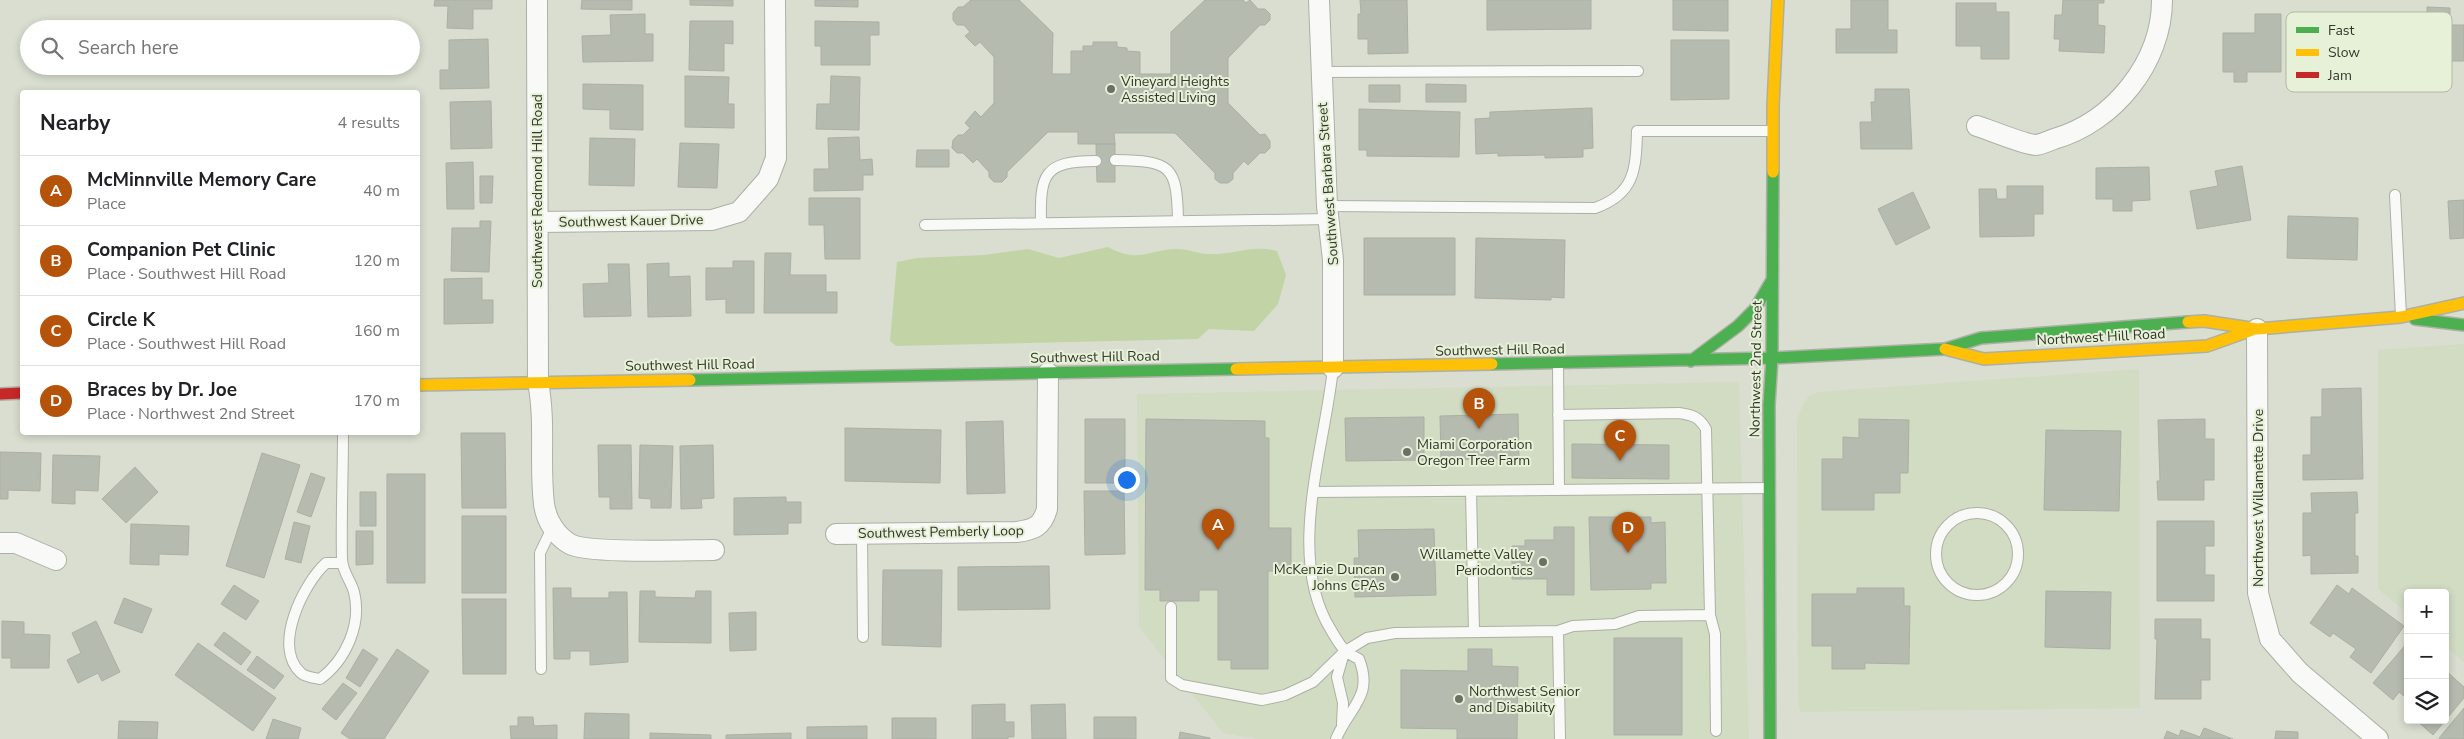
<!DOCTYPE html>
<meta charset="utf-8">
<style>
body{margin:0;font-family:"Nunito Sans",sans-serif;background:#f6f6f6;color:#202124}
.controls{position:absolute;right:15px;bottom:15px;display:grid;overflow:hidden;border-radius:5px;box-shadow:0 2px 8px #0003}
.controls button{width:45px;height:45px;display:grid;place-items:center;padding:0;border:0;border-bottom:1px solid #e0e0e0;background:#fff;color:#202124;font:25px sans-serif}
.you{position:absolute;left:1126px;top:479px;width:18px;height:18px;margin:-12px;border:4px solid #fff;border-radius:50%;background:#1a73e8;box-shadow:0 0 0 8px #1a73e833}
.badge{display:grid;place-items:center;width:32px;height:32px;border-radius:50%;background:#b45309;color:#fff;font-size:16px;font-weight:700}
.pin{position:absolute;translate:-50% -41px;filter:drop-shadow(0 1px 2px #0008)}
.pin::after{content:'';position:absolute;top:26px;width:18px;height:15px;background:inherit;clip-path:polygon(0 0,100% 0,50% 100%)}
.list{margin:0;padding:0;list-style:none}
h2{display:flex;justify-content:space-between;align-items:center;height:65px;margin:0;padding:0 20px;font-size:21px}
h2 small{font-size:16px;font-weight:400;color:#757577}
.list li{display:grid;grid-template-columns:32px 1fr auto;gap:15px;align-items:center;box-sizing:border-box;height:70px;padding:0 20px;border-top:1px solid #e0e0e0}
.list b{display:block;font-size:19px;white-space:nowrap}
.list p{margin:0;font-size:16px;white-space:nowrap;color:#757577}
.list em{font-size:16px;font-style:normal;color:#757577}
.icon{flex:none;width:28px;height:28px;fill:none;stroke:currentColor;stroke-width:2;stroke-linecap:round;stroke-linejoin:round}
.map{position:relative;flex:none;width:2464px;height:739px;overflow:hidden}
.search{position:absolute;background:#fff;box-shadow:0 2px 8px #0003;left:20px;top:20px;width:400px;height:55px;display:flex;align-items:center;gap:12px;box-sizing:border-box;padding:0 18px;border-radius:28px;color:#757577;font-size:19px}
.panel{position:absolute;background:#fff;box-shadow:0 2px 8px #0003;left:20px;top:90px;width:400px;height:345px;border-radius:5px}
.map>svg:first-child{display:block}
.built{fill:#d2dcc3}
.green{fill:#c2d3a6}
.building{fill:#b6bbb0;stroke:#abafa4}
.lines{fill:none;stroke-linecap:round;stroke-linejoin:round}
.lane-casing{stroke:#acb0a5;stroke-width:12}
.street-casing{stroke:#acb0a5;stroke-width:22}
.fast-casing{stroke:#acb0a5;stroke-width:14}
.slow-casing{stroke:#acb0a5;stroke-width:14}
.jam-casing{stroke:#acb0a5;stroke-width:14}
.lane{stroke:#f9faf8;stroke-width:10}
.street{stroke:#f9faf8;stroke-width:20}
.fast{stroke:#4caf50;stroke-width:11}
.slow{stroke:#ffc107;stroke-width:11}
.jam{stroke:#c62828;stroke-width:11}
.poi-dot{fill:#6c7165;stroke:#e7f1d7;stroke-width:2}
.labels{text-anchor:middle;dominant-baseline:central;stroke-width:4;stroke-linejoin:round;paint-order:stroke}
.poi-label{font-size:14px;fill:#32362c;stroke:#e7f1d7;text-anchor:start}
.street-label{font-size:14px;fill:#32362c;stroke:#e7f1d7}
.key{fill:#e7f1d7;stroke:#b1b9a4;stroke-width:1}
.key-label{font-size:14px;fill:#32362c}
</style>
<div class="map">
<svg width="2464" height="739" viewBox="0 0 2464 739">
<rect width="100%" height="100%" fill="#d9ded0"/>
<path class="built" d="M2464,344V662L2445,646V593H2408V614L2378,589V350Z
M2139,369L2140,708L1801,712L1798,704L1797,420L1802,406L1809,396L1818,392Z
M1739,382L1749,739H1258L1223,733L1139,627L1137,394Z"/>
<path class="green" d="M1108,247C1138,263 1145,251 1175,249C1186,248 1198,254 1209,254C1233,255 1254,244 1277,251L1286,275L1278,304L1254,331L1209,329L1198,339L896,346L890,341L897,262L917,258L984,255L1028,249L1059,258Z"/>
<path class="building" d="M435,0H492V9H473V29L447,28L448,6H434Z
M582,0H632V10L581,9Z
M690,0H733V6L690,5Z
M815,0H858V7L815,6Z
M971,0H1019L1053,33L1052,74H1071V51H1083V46H1093V42H1117V47L1127,48V51L1140,52V74H1171V32L1205,0H1243L1246,3L1250,0L1258,9H1265L1270,14V20L1265,25H1260L1228,58V103L1260,135L1265,134L1270,141V148L1265,153H1260L1248,165L1244,161L1233,173V179L1228,183H1220L1215,179V173L1175,133H1114L1115,144H1078V132H1048L1007,172V177L1002,182H994L989,177V172L977,159L973,163L963,153H957L952,148L953,140L958,135H963L970,128L965,123L975,111L981,117L994,103V57L980,42L975,46L965,36L970,32L964,25H957L953,20V13L958,7H963Z
M1360,0H1407L1408,53L1368,54V39H1358V14H1361Z
M1487,0H1591V29L1487,30Z
M1673,0H1728V31L1673,30Z
M1851,0H1888V30H1897V53H1836V29H1851Z
M2063,0H2104V3H2098V25L2105,26L2104,53L2059,51L2060,39H2054L2055,15H2062Z
M1956,3H1996V12H2009V59H1981V46H1956Z
M2427,7L2450,8V25H2464V61H2427Z
M645,14V34H653V61L583,62L582,36L611,35L610,15Z
M2255,14H2281V72H2247V82H2234V72H2223V33H2255Z
M690,21H733V44L724,43V71L689,70Z
M815,21L879,22V35H870V65H821V46H815Z
M488,39L489,88L440,89V70H449V40Z
M1671,40H1729V99L1671,100Z
M685,76L729,77L728,104H734V128L685,127Z
M831,76L860,77L859,130L816,129L817,104H830Z
M583,84L643,85V130L610,129V110L583,109Z
M1426,84L1466,85V102H1426Z
M1369,85H1400V102H1369Z
M1875,89H1909L1912,149H1861L1860,122H1872L1871,102H1875Z
M491,101L492,148L451,149L450,102Z
M1592,108L1593,148L1583,149V157L1545,158V155L1498,156V153L1476,154L1475,119L1490,118V112Z
M1359,109L1460,112L1459,157L1367,156V150H1359Z
M859,137L860,160L872,159L873,175H863V190L814,191V169H829L828,138Z
M590,138L635,139L634,186L589,185Z
M680,143L719,144L717,188L678,187Z
M1096,144H1115V182H1097Z
M917,150H949V167H916Z
M473,162L474,209H447L446,163Z
M2242,166L2251,220L2197,229L2190,191L2218,186L2215,171Z
M2149,167L2150,200L2132,201V211H2113V199H2096V168Z
M480,176H493L492,203H480Z
M2007,186H2043V214H2034V236L1980,237L1979,189H1996L1997,199H2007Z
M1913,192L1930,228L1896,245L1878,209Z
M809,198H860V259H825L824,225H809Z
M2464,200V238L2450,239L2448,201Z
M2288,216L2358,218L2357,260L2287,258Z
M480,221H491L489,272L451,271L452,228H480Z
M1364,238H1455V295H1364Z
M1476,238L1565,240L1564,298L1551,297V300L1475,298Z
M765,253H791L790,275H826V292H837V313H764Z
M733,261H754V313H726V299L706,300V268H733Z
M669,263V277L690,276L691,316L648,317L647,264Z
M608,264H629L631,316L584,317L583,284L609,283Z
M482,278V300H493V323L444,324V279Z
M2361,388L2363,479L2303,480V455H2311V417H2322V389Z
M1518,414L1519,458L1441,460L1440,416Z
M1424,417V460L1346,461L1345,418Z
M1085,419H1125V483H1085Z
M1146,419L1265,421V438H1269V528H1291V571H1268V669H1231V660H1218V590H1199V601H1160V590H1145Z
M1859,419L1909,420L1908,473H1900V493H1874V510H1822V459H1843V437L1859,438Z
M2205,419V439H2214V480H2204V500H2158L2157,481H2160L2158,420Z
M1003,421L1005,493L967,494L966,422Z
M845,428L941,430L940,483L845,481Z
M2046,430L2121,431L2119,511L2044,510Z
M461,433H505L506,508H462Z
M1572,444L1669,445V479L1572,478Z
M598,445H631L632,509H610V497H599Z
M640,445L673,446L671,508H651V499L639,498Z
M713,445L714,498L701,499L702,508L681,509L680,446Z
M0,452L41,453L40,491L8,490V499H0Z
M262,453L300,465L264,578L226,566Z
M53,455L100,456L98,491L75,490V504L52,503Z
M135,467L158,492L126,523L102,499Z
M311,473L325,478L311,517L297,512Z
M387,474H425V583H387Z
M1084,491H1124L1125,554L1085,555Z
M360,492H376V526H360Z
M2357,492L2358,513H2355V556H2358V573L2311,574V555L2303,556V513H2312L2311,493Z
M786,497V502H801V523H788V534L734,535V498Z
M462,516H506V593H462Z
M1589,517H1651V523L1665,522L1666,583H1651V589L1591,590Z
M2157,521H2214V546H2205V575H2214V601H2157Z
M294,522L310,526L301,563L285,559Z
M131,524L189,526L188,555L159,554V565L130,564Z
M1554,527H1574V595H1547V579H1512V546H1525V540H1554Z
M1434,529L1436,595L1355,597L1354,558H1359L1358,530Z
M356,531H373V564L356,565Z
M1049,566L1050,609L958,610V567Z
M883,570H942L941,647L882,645Z
M234,585L259,601L246,620L221,604Z
M2337,585L2349,594L2352,588L2404,626L2371,673L2350,657L2356,649L2333,633L2330,637L2310,623Z
M553,588H571V598H609V592H627L628,662L590,665V651H570V659H554Z
M1857,588H1904V606H1910L1909,664L1865,663V669H1832V646H1812V594H1857Z
M640,591H655V597L695,598L696,591H711V643L639,642Z
M2046,591L2111,592L2110,649L2045,647Z
M124,598L152,609L142,633L114,623Z
M462,599H506V674H463Z
M756,612V650L730,651L729,613Z
M2155,619H2201V639H2210V680H2201V699H2155L2157,639H2155Z
M2,621L24,622V634L50,635L49,668H11V658H2Z
M96,621L120,672L102,681L98,673L78,683L67,660L81,653L72,633Z
M224,632L251,652L241,665L214,645Z
M1614,638H1682V735H1614Z
M2408,642V699L2399,692L2393,700L2373,683Z
M198,643L276,698L253,731L175,675Z
M363,649L378,659L360,687L346,678Z
M397,649L429,671L384,739H350L341,733Z
M1468,649H1492V666L1518,667L1517,739H1457V729L1401,728V670L1468,671Z
M257,656L284,676L274,689L247,670Z
M2445,670L2464,687V698L2433,735L2416,720H2445Z
M343,683L357,693L336,720L322,709Z
M1005,704V722H1014V737H1008V739H972V705Z
M1065,704L1066,739H1032L1031,705Z
M2464,708V739H2441L2439,738Z
M585,713L629,714V739H584Z
M518,717H533L534,726L557,725V739H511L510,726H518Z
M1094,717H1136V739H1094Z
M892,718H936V739H892Z
M273,719L301,728L298,739H266Z
M119,721L158,722L157,739H118Z
M867,726V739H807V727Z
M2204,728L2233,739H2164L2167,731L2179,736L2181,730L2200,737Z
M2276,731L2298,732V739H2275Z
M1180,732L1210,738V739H1179Z
M650,733L711,735V739H650Z
M791,733V739H726V735Z"/>
<g class="lines">
<g class="lane-casing">
<path id="lane" d="M1321,72L1638,71
M1115,160C1171,161 1177,165 1178,221
M2395,195L2401,316
M1327,206L1595,208C1635,194 1636,169 1637,131H1771
M1041,223C1040,175 1043,161 1096,161
M925,225L1329,219
M1558,364L1559,490
M1333,368C1325,448 1285,556 1331,630C1340,645 1342,651 1359,659C1374,697 1349,707 1336,739
M1558,415L1679,413C1693,415 1699,417 1706,429L1710,615L1715,634L1716,731
M1471,491L1474,632
M1314,492L1768,488
M1936 554a41 41 0 1 1 82 0a41 41 0 1 1-82 0Z
M862,534L863,637
M342,563H326C303,584 272,647 301,673C305,677 314,678 320,679C346,660 362,624 354,592C351,581 342,571 342,559C341,517 343,475 343,432
M1171,607V678L1182,685L1262,700L1285,695L1313,682L1344,652L1367,638L1395,633L1558,631L1573,626L1615,624L1639,616L1710,615
M1558,631L1560,739
M541,669L540,553L552,528
M1342,724L1343,703L1337,677L1344,653"/>
</g>
<g class="street-casing">
<path id="street" d="M537,0L538,382C546,424 539,463 544,504C546,520 556,536 570,544C587,554 688,550 714,550
M1319,0L1327,206L1333,260V368
M1977,126C1990,130 2025,145 2036,145C2042,144 2049,141 2054,139C2114,122 2162,62 2162,0
M538,222L712,220L739,212L768,179L776,158L775,0
M2257,329L2258,593L2270,639L2300,673L2378,739
M836,534L1016,532C1033,530 1042,527 1047,509L1048,373
M0,543H16L56,560"/>
</g>
<g class="fast-casing">
<path id="fast" d="M2415,319L2464,325
M1691,361L1738,326L1755,309L1772,280
M1492,364L1772,358L1945,349L1981,338L2188,322
M690,380L1236,369
M1770,739L1769,405L1772,358L1773,172"/>
</g>
<g class="slow-casing">
<path id="slow" d="M1773,172V106L1778,0
M2188,322L2204,321L2257,329L2401,317L2464,303
M1945,349L1984,359L2207,346L2252,330
M1236,369L1492,364
M418,385L690,380"/>
</g>
<g class="jam-casing">
<path id="jam" d="M0,394L22,393"/>
</g>
<use href="#lane" class="lane"/>
<use href="#street" class="street"/>
<use href="#fast" class="fast"/>
<use href="#slow" class="slow"/>
<use href="#jam" class="jam"/>
</g>
<g class="poi-dot">
<circle cx="1111" cy="89" r="5"/>
<circle cx="1407" cy="452" r="5"/>
<circle cx="1543" cy="562" r="5"/>
<circle cx="1395" cy="577" r="5"/>
<circle cx="1459" cy="699" r="5"/>
</g>
<g class="labels">
<g class="poi-label">
<text x="1121" y="81">Vineyard Heights<tspan x="1121" dy="16">Assisted Living</tspan></text>
<text x="1417" y="444">Miami Corporation<tspan x="1417" dy="16">Oregon Tree Farm</tspan></text>
<text x="1533" y="554" text-anchor="end">Willamette Valley<tspan x="1533" dy="16">Periodontics</tspan></text>
<text x="1385" y="569" text-anchor="end">McKenzie Duncan<tspan x="1385" dy="16">Johns CPAs</tspan></text>
<text x="1469" y="691">Northwest Senior<tspan x="1469" dy="16">and Disability</tspan></text>
</g>
<g class="street-label">
<text transform="translate(1328 184) rotate(-94)">Southwest Barbara Street</text>
<text transform="translate(537 191) rotate(-90)">Southwest Redmond Hill Road</text>
<text transform="translate(631 221) rotate(-1)">Southwest Kauer Drive</text>
<text transform="translate(2101 337) rotate(-3)">Northwest Hill Road</text>
<text transform="translate(1500 350) rotate(-1)">Southwest Hill Road</text>
<text transform="translate(1095 357) rotate(-1)">Southwest Hill Road</text>
<text transform="translate(690 365) rotate(-1)">Southwest Hill Road</text>
<text transform="translate(1756 369) rotate(-89)">Northwest 2nd Street</text>
<text transform="translate(2258 498) rotate(-90)">Northwest Willamette Drive</text>
<text transform="translate(941 532) rotate(-1)">Southwest Pemberly Loop</text>
</g>
</g>
<rect x="2286" y="12" width="166" height="80" rx="8" class="key"/>
<rect x="2296" y="27" width="23" height="6" fill="#4caf50"/>
<rect x="2296" y="49" width="23" height="7" fill="#ffc107"/>
<rect x="2296" y="72" width="23" height="6" fill="#c62828"/>
<g class="key-label">
<text x="2328" y="35">Fast</text>
<text x="2328" y="57">Slow</text>
<text x="2328" y="80">Jam</text>
</g>
</svg>
<div class="controls">
<button>+</button>
<button>−</button>
<button><svg class="icon" aria-label="layers" viewBox="0 0 24 24"><path d="M12 4l9 5-9 5-9-5zM3 14l9 5 9-5"/></svg></button>
</div>
<div class="you"></div>
<div class="pin badge" style="left:1218px;top:550px">A</div>
<div class="pin badge" style="left:1479px;top:429px">B</div>
<div class="pin badge" style="left:1620px;top:461px">C</div>
<div class="pin badge" style="left:1628px;top:553px">D</div>
<div class="search"><svg class="icon" aria-label="search" viewBox="0 0 24 24"><circle cx="10" cy="10" r="6"/><path d="M15 15l6 6"/></svg>Search here</div>
<section class="panel">
<h2>Nearby<small>4 results</small></h2>
<ul class="list">
<li><span class="badge">A</span><div><b>McMinnville Memory Care</b><p>Place</p></div><em>40 m</em></li>
<li><span class="badge">B</span><div><b>Companion Pet Clinic</b><p>Place · Southwest Hill Road</p></div><em>120 m</em></li>
<li><span class="badge">C</span><div><b>Circle K</b><p>Place · Southwest Hill Road</p></div><em>160 m</em></li>
<li><span class="badge">D</span><div><b>Braces by Dr. Joe</b><p>Place · Northwest 2nd Street</p></div><em>170 m</em></li>
</ul>
</section>
</div>
